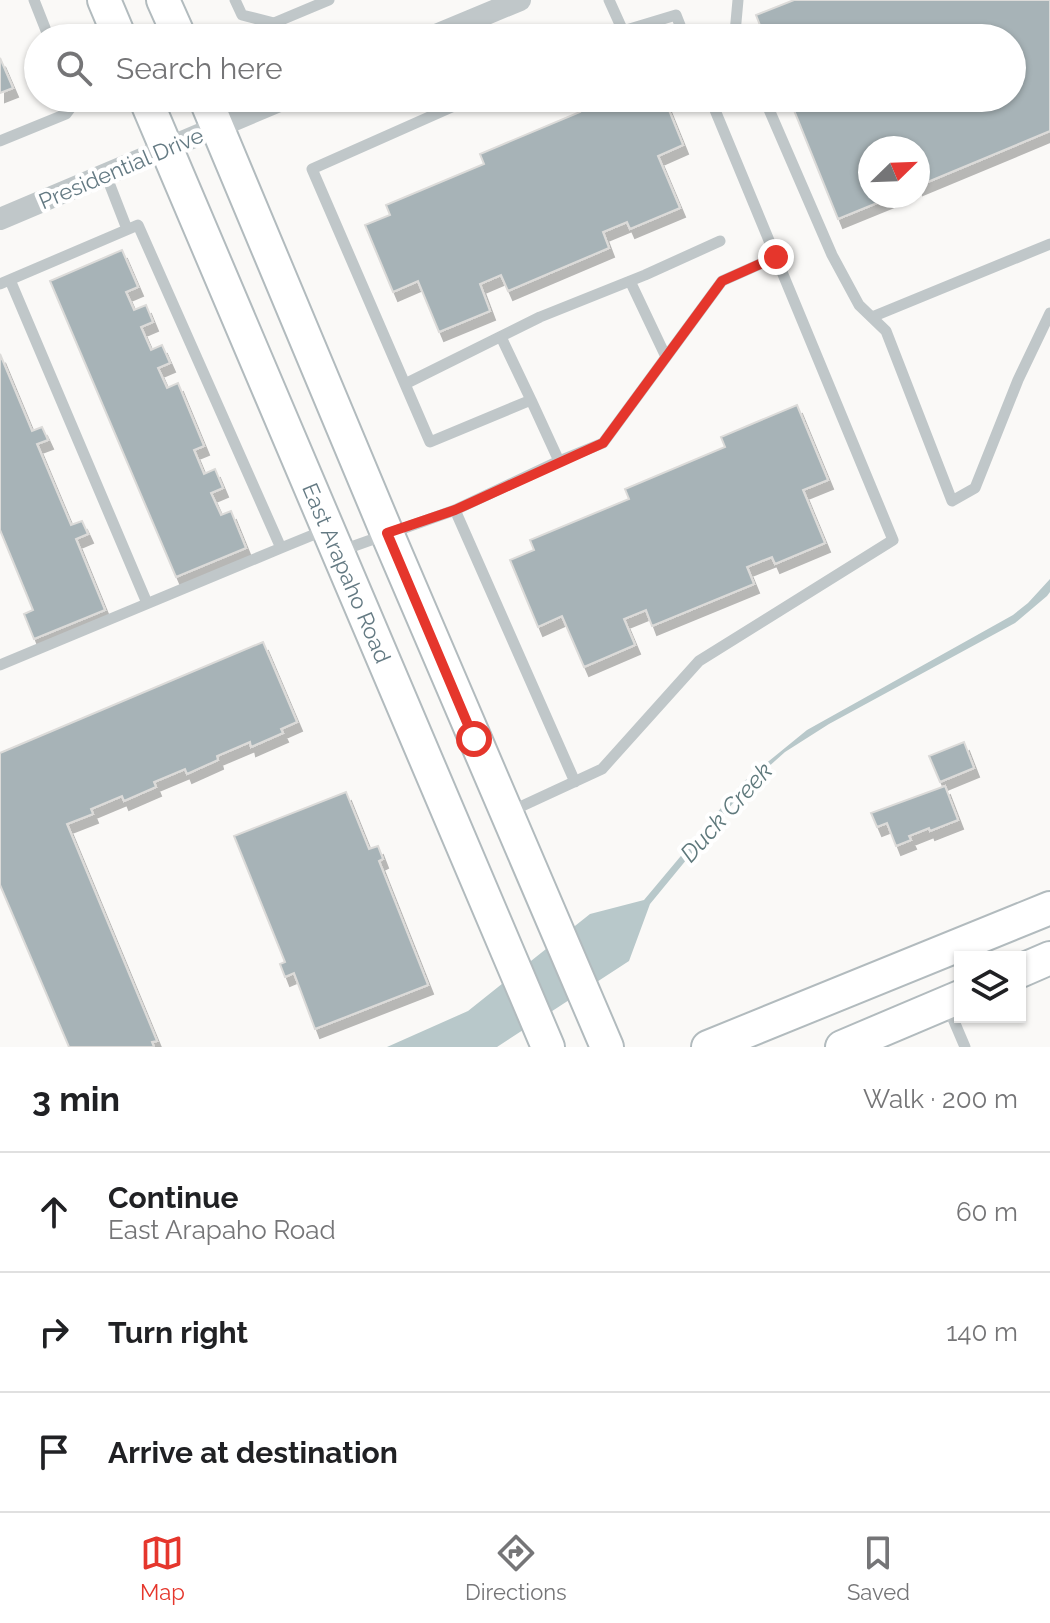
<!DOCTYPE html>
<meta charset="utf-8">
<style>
body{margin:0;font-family:Raleway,sans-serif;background:#f6f6f6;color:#202124}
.controls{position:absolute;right:24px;bottom:24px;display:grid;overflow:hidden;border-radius:0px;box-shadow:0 2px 6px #0004}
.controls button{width:72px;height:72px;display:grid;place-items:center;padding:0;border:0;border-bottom:2px solid #e0e0e0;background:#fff;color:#202124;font:40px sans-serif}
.compass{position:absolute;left:858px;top:136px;width:72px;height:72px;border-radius:50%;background:#fff;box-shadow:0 2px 6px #0004;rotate:67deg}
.stop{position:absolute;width:24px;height:24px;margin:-18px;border:6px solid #e5362c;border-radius:50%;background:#fff}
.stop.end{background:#e5362c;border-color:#fff;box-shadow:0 2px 8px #0008}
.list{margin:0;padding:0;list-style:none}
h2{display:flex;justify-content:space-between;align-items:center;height:104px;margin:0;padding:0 32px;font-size:34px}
h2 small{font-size:26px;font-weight:400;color:#757577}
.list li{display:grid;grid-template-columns:52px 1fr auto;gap:24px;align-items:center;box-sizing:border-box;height:120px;padding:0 32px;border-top:2px solid #e0e0e0}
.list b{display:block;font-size:30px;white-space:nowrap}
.list p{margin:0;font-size:26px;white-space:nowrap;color:#757577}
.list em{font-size:26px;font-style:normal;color:#757577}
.icon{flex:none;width:44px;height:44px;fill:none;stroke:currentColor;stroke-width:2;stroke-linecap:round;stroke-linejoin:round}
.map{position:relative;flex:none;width:1050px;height:1047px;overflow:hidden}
.search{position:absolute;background:#fff;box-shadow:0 2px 6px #0004;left:24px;right:24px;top:24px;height:88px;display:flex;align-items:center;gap:20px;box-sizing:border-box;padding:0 28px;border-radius:44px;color:#757577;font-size:30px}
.sheet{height:464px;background:#fff}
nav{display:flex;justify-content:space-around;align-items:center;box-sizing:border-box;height:112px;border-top:2px solid #e0e0e0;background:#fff;font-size:22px;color:#757577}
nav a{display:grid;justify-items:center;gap:4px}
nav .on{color:#e5362c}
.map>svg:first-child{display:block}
.water{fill:#b8c8ca}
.building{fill:#a7b3b7;stroke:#dcdbd9;stroke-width:2;filter:url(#shadow)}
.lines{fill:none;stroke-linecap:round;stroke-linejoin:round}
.secondary-casing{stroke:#b2bbbe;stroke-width:36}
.service{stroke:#c0c7c9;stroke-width:11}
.minor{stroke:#c0c7c9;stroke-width:22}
.secondary{stroke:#fff;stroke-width:32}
.route{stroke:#e5362c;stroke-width:10}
.labels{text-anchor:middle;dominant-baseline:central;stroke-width:8;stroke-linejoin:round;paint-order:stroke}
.street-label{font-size:22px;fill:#647a83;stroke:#fff}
.water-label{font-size:24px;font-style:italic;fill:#5f797c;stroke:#fff}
</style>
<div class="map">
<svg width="1050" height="1047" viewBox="0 0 1050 1047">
<defs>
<filter id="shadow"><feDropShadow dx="5" dy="9" stdDeviation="0" flood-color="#0004"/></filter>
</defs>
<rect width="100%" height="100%" fill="#faf9f7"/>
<path class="water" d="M1050,579V592L1047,596L1015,623L829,724L785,752L747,786L650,904L629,961L497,1047H387L468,1011L590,914L644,900L742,783L807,730L1013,615L1028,603Z"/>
<path class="building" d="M794,0H1050V131L918,186V148H870V196H894L838,219L789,98H1012V38H765L756,15Z
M0,58L13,88L0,93Z
M585,98H664L683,145L658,156L680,208L630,229L627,222L603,232L609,248L508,291L501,275L480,284L490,311L439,332L418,281L393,292L365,225L390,215L386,205L484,164L480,154L580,112L576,102Z
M122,250L138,287L126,292L134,310L146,305L153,322L141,327L151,350L162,345L170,363L158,368L167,388L178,383L204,446L194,450L204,474L215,469L223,488L211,493L221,515L231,511L246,548L176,577L50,281Z
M0,354L32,431L42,427L48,440L37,444L71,525L82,521L88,534L76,539L105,610L34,639L24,614L33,610L0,530Z
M797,405L828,480L803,490L825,543L775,564L772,557L747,567L754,584L652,626L646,610L624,619L635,645L584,667L562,616L538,627L510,560L534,550L530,540L629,499L625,489L725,447L721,437Z
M263,642L297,722L281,729L283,733L251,747L250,742L217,756L218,760L187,774L185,769L154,782L156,787L124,801L122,796L91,809L93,814L67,824L157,1041L152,1042L154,1047H69L0,885V753Z
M964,742L974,768L940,782L929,756Z
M945,786L958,820L930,831L929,828L909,836L911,840L896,846L887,823L877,827L871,813Z
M346,792L369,849L378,846L383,859L379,861L428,985L315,1029L294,973L285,977L280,964L285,962L234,836Z"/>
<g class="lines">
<g class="secondary-casing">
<g id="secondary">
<path d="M104,0L120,38"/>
<path d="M163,0L180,38"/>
<path id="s1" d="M145,98L548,1047"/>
<path d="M205,98L387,533L607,1047"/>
<path d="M1020,971L1050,958"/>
<path d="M708,1047L1050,908"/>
<path d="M842,1047L960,997"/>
</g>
</g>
<path class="service" d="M34,0L49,38
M235,0L242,15L274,23L329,0
M623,31L676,15L685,38
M608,38L623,31L609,0
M738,38L735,33L738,0
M764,98L832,255L859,305L886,331L952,501L975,488L1018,380L1050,313
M0,141L66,114L75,102L73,98
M106,175L127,229
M10,280L147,603
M630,281L666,357
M0,284L138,225L281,548L325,530
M872,317L1050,244
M501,337L531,400
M405,384L540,317L645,275L720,241
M559,461L603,443L722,281L776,257
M455,510L575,782
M340,551L455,510L559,461L531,400L430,442L312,169L472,98
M0,665L281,548
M509,812L602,769L699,661L893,540L710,98
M948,1007L965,1047"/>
<path class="minor" d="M429,38L520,0
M0,219L286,98"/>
<use href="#secondary" class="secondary"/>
</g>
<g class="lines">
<path class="route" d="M474,739L387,533L455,510L603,443L722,281L776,257"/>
</g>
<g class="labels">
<g class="street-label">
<text transform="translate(121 168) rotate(-23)">Presidential Drive</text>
<text stroke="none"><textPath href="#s1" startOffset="516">East Arapaho Road</textPath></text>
</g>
<g class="water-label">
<text transform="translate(726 812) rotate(-48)">Duck Creek</text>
</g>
</g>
</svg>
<div class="controls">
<button><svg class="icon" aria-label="layers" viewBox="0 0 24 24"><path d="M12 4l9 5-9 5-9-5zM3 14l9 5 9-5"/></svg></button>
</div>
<svg class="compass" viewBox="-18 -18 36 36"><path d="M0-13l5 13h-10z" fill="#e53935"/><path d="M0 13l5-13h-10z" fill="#757577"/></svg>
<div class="stop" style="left:474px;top:739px"></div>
<div class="stop end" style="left:776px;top:257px"></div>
<div class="search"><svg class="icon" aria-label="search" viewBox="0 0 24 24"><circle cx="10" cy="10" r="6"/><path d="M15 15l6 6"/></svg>Search here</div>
</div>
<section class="sheet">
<h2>3 min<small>Walk · 200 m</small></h2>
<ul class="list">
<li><svg class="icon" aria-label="ahead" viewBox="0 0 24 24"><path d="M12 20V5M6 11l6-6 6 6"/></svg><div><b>Continue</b><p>East Arapaho Road</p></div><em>60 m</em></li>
<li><svg class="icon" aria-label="right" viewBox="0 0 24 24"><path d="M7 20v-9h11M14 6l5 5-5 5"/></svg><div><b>Turn right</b></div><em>140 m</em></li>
<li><svg class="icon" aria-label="arrive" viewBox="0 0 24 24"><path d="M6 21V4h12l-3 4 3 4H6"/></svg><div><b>Arrive at destination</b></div></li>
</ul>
</section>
<nav>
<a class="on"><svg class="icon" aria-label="map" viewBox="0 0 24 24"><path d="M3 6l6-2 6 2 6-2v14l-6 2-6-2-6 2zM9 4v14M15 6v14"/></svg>Map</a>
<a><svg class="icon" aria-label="directions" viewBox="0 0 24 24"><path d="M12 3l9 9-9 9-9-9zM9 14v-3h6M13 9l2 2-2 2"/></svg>Directions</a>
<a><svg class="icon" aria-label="saved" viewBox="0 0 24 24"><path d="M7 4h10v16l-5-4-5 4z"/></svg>Saved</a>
</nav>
